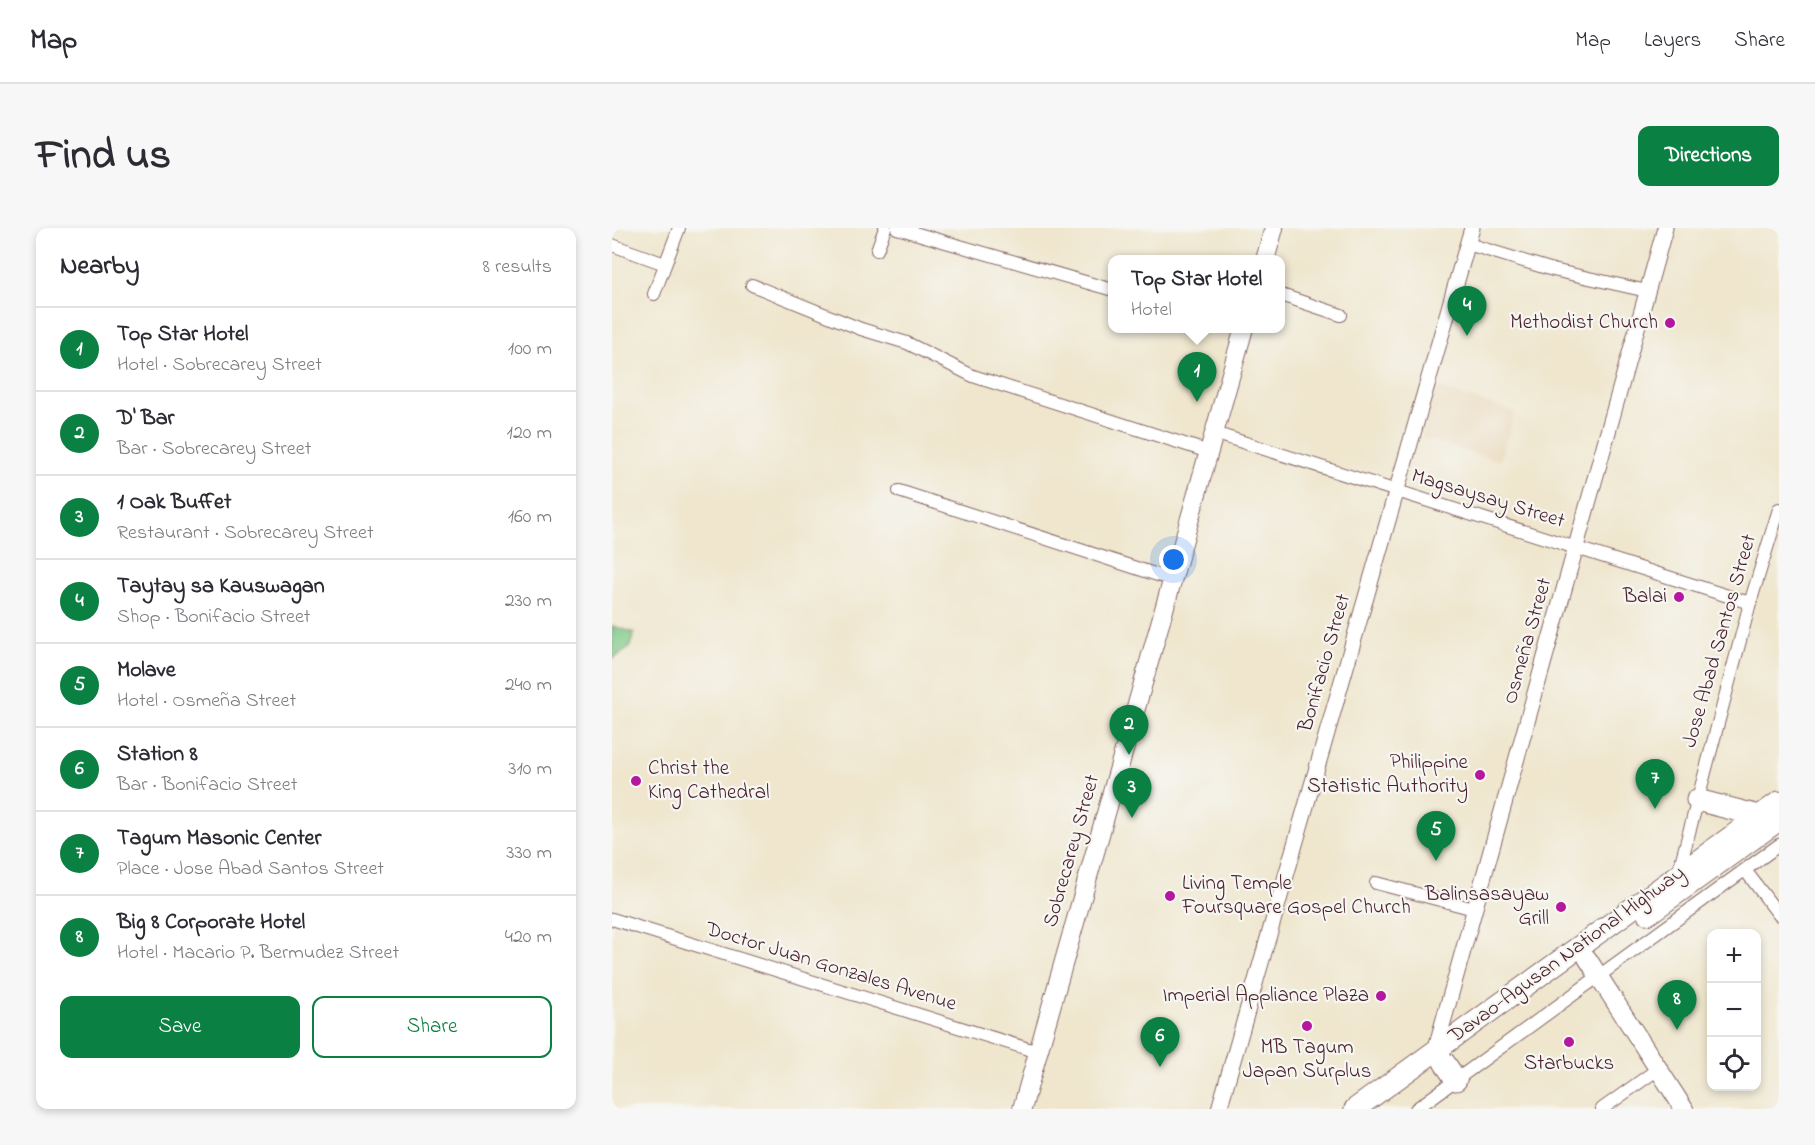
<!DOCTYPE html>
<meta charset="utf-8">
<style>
body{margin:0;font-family:"Indie Flower",sans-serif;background:#f7f7f7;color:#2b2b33}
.controls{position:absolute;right:18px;bottom:18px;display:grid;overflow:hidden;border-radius:12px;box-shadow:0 3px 9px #0003}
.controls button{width:54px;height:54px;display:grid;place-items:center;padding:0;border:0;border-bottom:2px solid #e1e1e2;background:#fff;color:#2b2b33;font:30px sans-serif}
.you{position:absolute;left:562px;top:332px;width:21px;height:21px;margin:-15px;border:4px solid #fff;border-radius:50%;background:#1a73e8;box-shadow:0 0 0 9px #1a73e833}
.badge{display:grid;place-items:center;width:39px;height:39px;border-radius:50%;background:#0b8043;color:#fff;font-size:20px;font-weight:700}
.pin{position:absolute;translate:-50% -50px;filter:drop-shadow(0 2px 3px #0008)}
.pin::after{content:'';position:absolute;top:32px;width:21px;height:18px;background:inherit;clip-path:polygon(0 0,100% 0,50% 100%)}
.popup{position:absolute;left:496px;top:27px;width:177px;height:78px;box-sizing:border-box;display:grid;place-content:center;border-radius:12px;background:#fff;filter:drop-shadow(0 2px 4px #0005);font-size:20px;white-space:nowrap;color:#7c7c81}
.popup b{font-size:22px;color:#2b2b33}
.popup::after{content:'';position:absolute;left:50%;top:100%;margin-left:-12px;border:12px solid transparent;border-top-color:#fff}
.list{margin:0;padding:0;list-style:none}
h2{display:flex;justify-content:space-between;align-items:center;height:78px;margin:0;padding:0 24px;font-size:26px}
h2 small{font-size:20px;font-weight:400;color:#7c7c81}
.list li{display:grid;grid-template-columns:39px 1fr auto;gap:18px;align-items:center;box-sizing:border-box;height:84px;padding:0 24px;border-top:2px solid #e1e1e2}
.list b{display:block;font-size:22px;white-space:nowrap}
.list p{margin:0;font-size:20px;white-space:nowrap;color:#7c7c81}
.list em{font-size:20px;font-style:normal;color:#7c7c81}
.actions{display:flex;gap:12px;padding:18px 24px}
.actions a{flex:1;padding:14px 0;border:2px solid #0b8043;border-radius:12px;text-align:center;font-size:21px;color:#0b8043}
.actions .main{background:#0b8043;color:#fff}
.icon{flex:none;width:33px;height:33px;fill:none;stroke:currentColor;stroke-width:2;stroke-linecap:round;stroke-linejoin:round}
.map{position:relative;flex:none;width:1167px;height:881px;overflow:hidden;border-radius:12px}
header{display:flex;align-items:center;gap:36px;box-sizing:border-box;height:84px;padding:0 30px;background:#fff;border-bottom:2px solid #e1e1e2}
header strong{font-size:28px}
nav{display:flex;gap:33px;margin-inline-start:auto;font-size:21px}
.intro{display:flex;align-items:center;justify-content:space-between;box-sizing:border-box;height:144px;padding:0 36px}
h1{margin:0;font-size:42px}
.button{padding:15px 27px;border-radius:12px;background:#0b8043;color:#fff;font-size:21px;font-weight:700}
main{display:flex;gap:36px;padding:0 36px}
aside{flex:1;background:#fff;border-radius:12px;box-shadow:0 3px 9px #0003}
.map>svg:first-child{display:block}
.built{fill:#ebd8ba}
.green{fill:#7dc987;stroke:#647459;stroke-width:1.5}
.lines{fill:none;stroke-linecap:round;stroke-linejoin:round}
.minor-casing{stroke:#846564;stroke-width:14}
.tertiary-casing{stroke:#846564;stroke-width:17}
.secondary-casing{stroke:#846564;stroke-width:20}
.trunk-casing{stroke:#846564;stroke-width:23}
.minor{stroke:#fff;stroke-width:12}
.tertiary{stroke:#fff;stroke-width:15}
.secondary{stroke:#fff;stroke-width:18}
.trunk{stroke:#fff;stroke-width:21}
.poi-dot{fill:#b5179e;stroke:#f6f6f2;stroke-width:2}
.labels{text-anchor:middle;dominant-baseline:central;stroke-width:4.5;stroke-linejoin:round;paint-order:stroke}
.poi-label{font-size:21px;fill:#4a1f2b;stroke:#f6f6f2;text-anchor:end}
.street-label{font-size:21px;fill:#4a1f2b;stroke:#f6f6f2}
</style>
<header>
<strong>Map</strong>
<nav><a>Map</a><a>Layers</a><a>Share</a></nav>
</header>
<div class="intro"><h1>Find us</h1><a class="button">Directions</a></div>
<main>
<aside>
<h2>Nearby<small>8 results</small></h2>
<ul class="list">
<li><span class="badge">1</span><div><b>Top Star Hotel</b><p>Hotel · Sobrecarey Street</p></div><em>100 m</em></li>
<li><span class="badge">2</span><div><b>D' Bar</b><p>Bar · Sobrecarey Street</p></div><em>120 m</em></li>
<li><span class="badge">3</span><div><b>1 Oak Buffet</b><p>Restaurant · Sobrecarey Street</p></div><em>160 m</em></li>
<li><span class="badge">4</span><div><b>Taytay sa Kauswagan</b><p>Shop · Bonifacio Street</p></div><em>230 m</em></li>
<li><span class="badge">5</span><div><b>Molave</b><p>Hotel · Osmeña Street</p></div><em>240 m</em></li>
<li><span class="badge">6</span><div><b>Station 8</b><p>Bar · Bonifacio Street</p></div><em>310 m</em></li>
<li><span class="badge">7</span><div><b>Tagum Masonic Center</b><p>Place · Jose Abad Santos Street</p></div><em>330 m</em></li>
<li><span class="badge">8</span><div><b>Big 8 Corporate Hotel</b><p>Hotel · Macario P. Bermudez Street</p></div><em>420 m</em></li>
</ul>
<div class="actions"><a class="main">Save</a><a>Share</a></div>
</aside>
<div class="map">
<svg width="1167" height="881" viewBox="0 0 1167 881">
<rect width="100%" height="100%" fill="#f6f6f2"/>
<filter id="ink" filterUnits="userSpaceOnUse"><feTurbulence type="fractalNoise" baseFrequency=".0167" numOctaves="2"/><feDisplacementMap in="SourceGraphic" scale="12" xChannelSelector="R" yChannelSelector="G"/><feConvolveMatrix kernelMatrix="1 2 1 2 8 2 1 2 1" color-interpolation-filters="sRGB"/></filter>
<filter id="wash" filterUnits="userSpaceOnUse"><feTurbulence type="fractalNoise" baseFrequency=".008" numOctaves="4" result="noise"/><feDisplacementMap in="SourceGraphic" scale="24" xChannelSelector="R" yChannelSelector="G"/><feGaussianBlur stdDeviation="1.35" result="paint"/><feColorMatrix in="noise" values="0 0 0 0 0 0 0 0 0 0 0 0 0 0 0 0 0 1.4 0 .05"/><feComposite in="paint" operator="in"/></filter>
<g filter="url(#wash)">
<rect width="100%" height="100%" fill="#efe6cd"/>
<path class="built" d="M823,159L903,184L888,233L810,210Z"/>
<path class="green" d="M0,398L22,405L17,420L0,431Z"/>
</g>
<g filter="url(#ink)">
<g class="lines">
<g class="minor-casing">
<path id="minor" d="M285,0L501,62
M856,16L941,42L1035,63
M0,17L53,36
M265,22L273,0
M140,57L249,101L295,115L361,148L597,224
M42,66L67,0
M669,67L729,87
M602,205L1138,375
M287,263L561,352
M1133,642L1167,687
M1066,646L1138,375L1167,281
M764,655L862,681
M0,691L426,824
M804,881L1167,617
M990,881L1046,841"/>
</g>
<g class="tertiary-casing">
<path id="tertiary" d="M825,826L823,823L1053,0
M607,881L860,0"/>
</g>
<g class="secondary-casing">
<path id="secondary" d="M653,32L662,0
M975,730L1072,881
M410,881L632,100"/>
</g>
<g class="trunk-casing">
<path id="trunk" d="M1085,572L1147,588
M1036,686L1167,592
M832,834L844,852
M743,881L1167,574"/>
</g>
<use href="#minor" class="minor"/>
<use href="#tertiary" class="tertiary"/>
<use href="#secondary" class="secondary"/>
<use href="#trunk" class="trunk"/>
</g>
</g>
<g class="poi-dot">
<circle cx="1058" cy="95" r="6"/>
<circle cx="1067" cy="369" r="6"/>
<circle cx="868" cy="547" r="6"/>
<circle cx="24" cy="553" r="6"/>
<circle cx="558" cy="668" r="6"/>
<circle cx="949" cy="679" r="6"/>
<circle cx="769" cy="768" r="6"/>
<circle cx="695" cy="798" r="6"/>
<circle cx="957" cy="814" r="6"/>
</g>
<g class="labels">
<g class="poi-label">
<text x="1046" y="95">Methodist Church</text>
<text x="1055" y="369">Balai</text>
<text x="856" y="535">Philippine<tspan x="856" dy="24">Statistic Authority</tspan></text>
<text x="36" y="541" text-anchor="start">Christ the<tspan x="36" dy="24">King Cathedral</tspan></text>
<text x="570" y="656" text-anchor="start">Living Temple<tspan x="570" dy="24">Foursquare Gospel Church</tspan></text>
<text x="937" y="667">Balinsasayaw<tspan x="937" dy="24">Grill</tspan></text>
<text x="757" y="768">Imperial Appliance Plaza</text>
<text x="695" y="820" text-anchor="middle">MB Tagum<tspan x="695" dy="24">Japan Surplus</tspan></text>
<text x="957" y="836" text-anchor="middle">Starbucks</text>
</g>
<g class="street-label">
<text transform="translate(876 271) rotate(17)">Magsaysay Street</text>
<text transform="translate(916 413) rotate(-74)">Osmeña Street</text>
<text transform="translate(1108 413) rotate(-74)">Jose Abad Santos Street</text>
<text transform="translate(713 435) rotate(-74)">Bonifacio Street</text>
<text transform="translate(460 623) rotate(-74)">Sobrecarey Street</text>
<text transform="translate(955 727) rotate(-36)">Davao-Agusan National Highway</text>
<text transform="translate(219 739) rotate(17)">Doctor Juan Gonzales Avenue</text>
</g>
</g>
</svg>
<div class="controls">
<button>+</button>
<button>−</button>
<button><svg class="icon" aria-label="locate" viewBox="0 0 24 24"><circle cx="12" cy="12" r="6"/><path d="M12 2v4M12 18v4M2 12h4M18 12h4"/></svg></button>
</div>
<div class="you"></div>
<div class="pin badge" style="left:585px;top:174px">1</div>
<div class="popup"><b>Top Star Hotel</b>Hotel</div>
<div class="pin badge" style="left:517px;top:527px">2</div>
<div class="pin badge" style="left:520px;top:590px">3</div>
<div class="pin badge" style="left:855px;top:108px">4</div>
<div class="pin badge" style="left:824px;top:633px">5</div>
<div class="pin badge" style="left:548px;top:839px">6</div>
<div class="pin badge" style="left:1043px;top:581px">7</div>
<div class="pin badge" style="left:1065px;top:802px">8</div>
</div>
</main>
